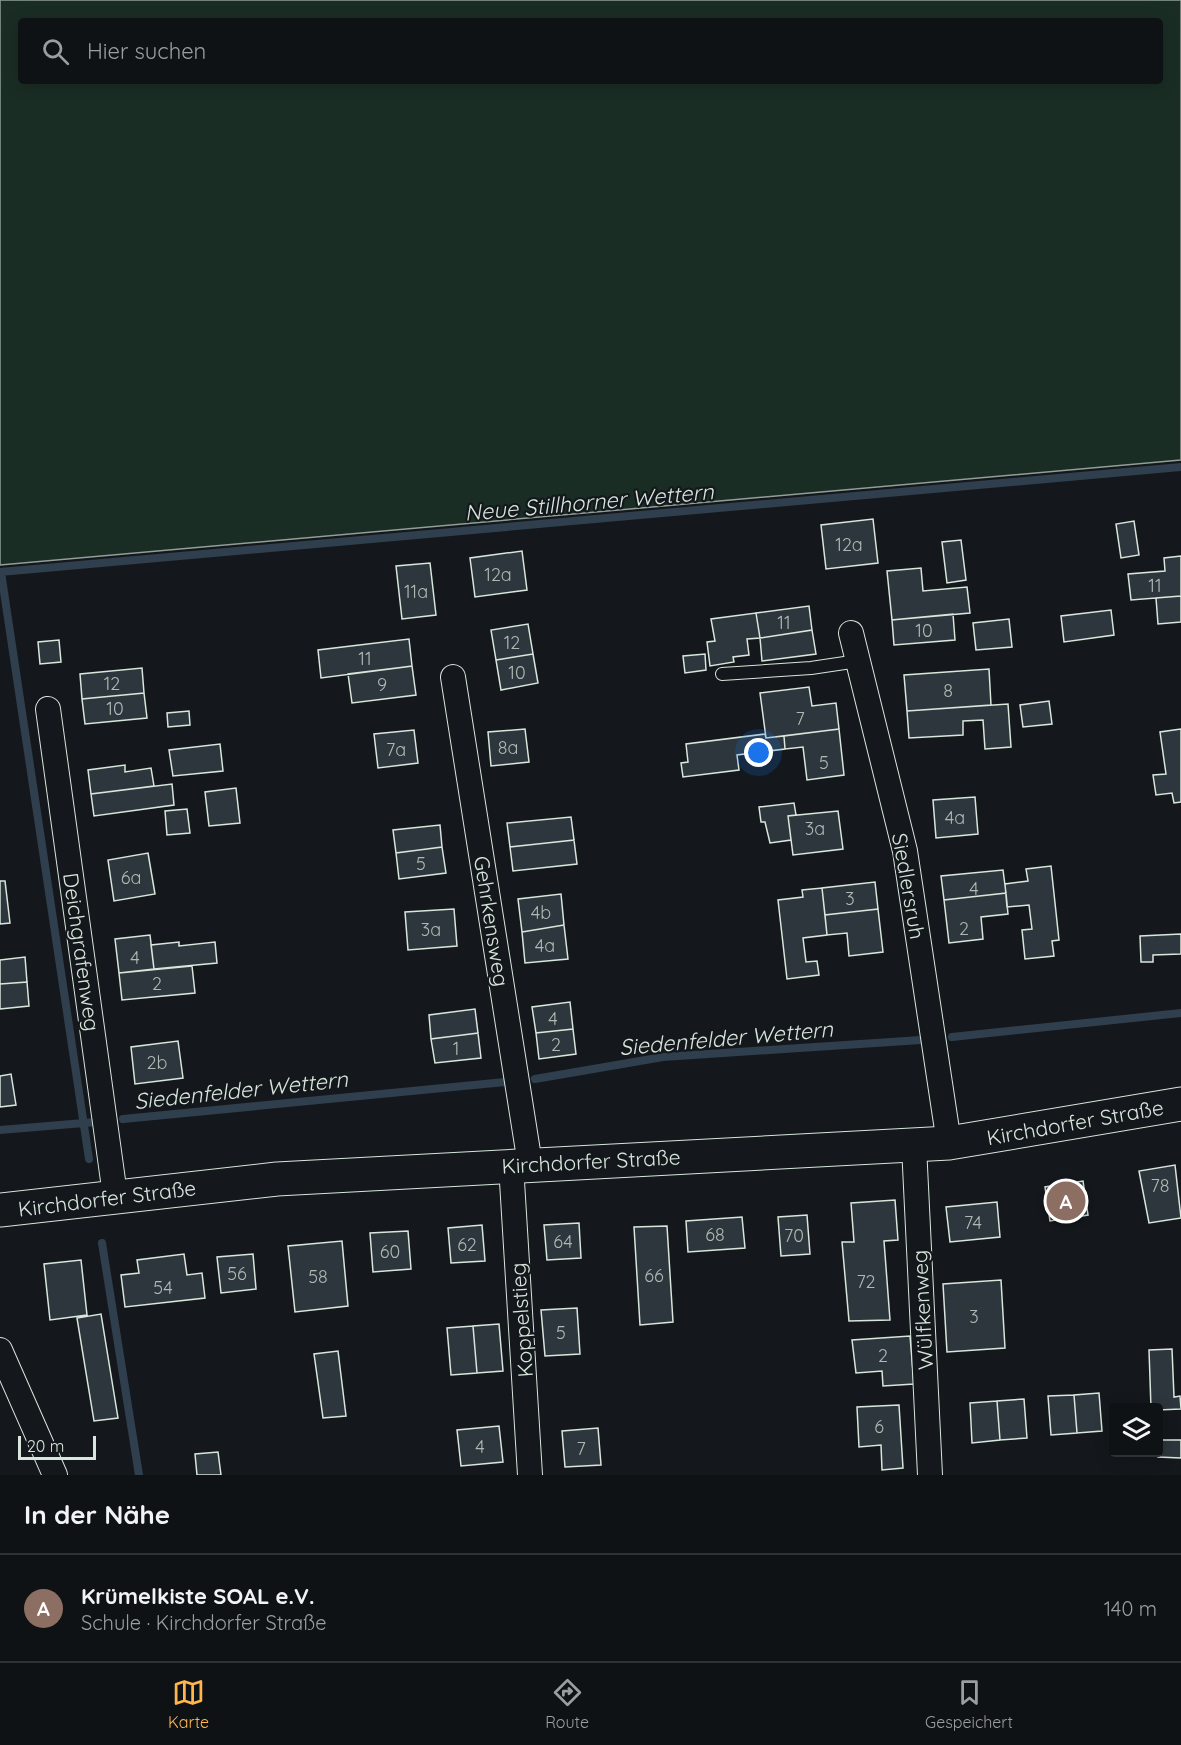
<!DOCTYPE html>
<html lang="de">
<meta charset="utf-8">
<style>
body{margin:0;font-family:Quicksand,sans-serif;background:#181b1e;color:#f1f3f6}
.controls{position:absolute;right:18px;bottom:18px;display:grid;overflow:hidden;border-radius:6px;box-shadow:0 3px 15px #0003}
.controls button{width:54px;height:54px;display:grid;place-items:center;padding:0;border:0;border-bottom:2px solid #2f3234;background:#0f1215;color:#f1f3f6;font:30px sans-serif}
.scale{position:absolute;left:18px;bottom:15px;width:78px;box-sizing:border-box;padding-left:6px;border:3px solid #d8e6dc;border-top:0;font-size:16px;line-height:21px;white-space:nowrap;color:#d8e6dc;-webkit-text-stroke:4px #14181c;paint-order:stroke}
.you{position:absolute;left:759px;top:753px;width:21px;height:21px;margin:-15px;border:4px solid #fff;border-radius:50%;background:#1a73e8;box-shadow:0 0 0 9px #1a73e833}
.badge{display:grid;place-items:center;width:39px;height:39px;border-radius:50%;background:#ffb74d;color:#fff;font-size:20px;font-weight:700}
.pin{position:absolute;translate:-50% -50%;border:3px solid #fff;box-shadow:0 2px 6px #0006}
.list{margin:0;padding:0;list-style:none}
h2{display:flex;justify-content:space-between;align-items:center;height:78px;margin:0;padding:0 24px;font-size:26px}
h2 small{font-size:20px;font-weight:400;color:#9b9ea0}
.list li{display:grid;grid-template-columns:39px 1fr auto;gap:18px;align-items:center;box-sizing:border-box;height:108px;padding:0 24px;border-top:2px solid #2f3234}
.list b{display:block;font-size:22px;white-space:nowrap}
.list p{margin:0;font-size:20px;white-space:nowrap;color:#9b9ea0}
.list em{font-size:20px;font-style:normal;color:#9b9ea0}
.icon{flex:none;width:33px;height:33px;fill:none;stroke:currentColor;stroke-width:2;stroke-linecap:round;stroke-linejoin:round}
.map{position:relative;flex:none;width:1181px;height:1475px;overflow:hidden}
.search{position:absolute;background:#0f1215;box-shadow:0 3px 15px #0003;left:18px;right:18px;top:18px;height:66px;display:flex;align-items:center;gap:15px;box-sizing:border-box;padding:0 21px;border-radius:6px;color:#9b9ea0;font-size:22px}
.sheet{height:186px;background:#0f1215}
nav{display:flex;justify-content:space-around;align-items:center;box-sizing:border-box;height:84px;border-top:2px solid #2f3234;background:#0f1215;font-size:16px;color:#9b9ea0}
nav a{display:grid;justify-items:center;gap:3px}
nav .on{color:#ffb74d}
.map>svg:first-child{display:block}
.green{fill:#1a2d24;stroke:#939e99;stroke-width:1.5;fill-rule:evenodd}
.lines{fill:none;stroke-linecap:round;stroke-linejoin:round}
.stream{stroke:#2f3f4d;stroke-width:8}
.building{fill:#2c363c;stroke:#d8e6dc;stroke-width:1.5}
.lane-casing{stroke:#d8e6dc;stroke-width:14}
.street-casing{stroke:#d8e6dc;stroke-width:26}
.secondary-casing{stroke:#d8e6dc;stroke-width:35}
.lane{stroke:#14181c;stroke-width:12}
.street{stroke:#14181c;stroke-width:24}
.secondary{stroke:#14181c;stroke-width:33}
.labels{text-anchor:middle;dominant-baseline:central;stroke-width:4.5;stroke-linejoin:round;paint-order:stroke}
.number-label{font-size:18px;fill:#adbab4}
.street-label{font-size:21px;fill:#d8e6dc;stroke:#14181c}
.water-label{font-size:22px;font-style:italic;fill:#d8e6dc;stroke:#14181c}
</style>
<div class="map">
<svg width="1181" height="1475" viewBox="0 0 1181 1475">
<rect width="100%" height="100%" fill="#14181c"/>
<path class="green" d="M0,0H1181V460L0,565ZM21,21H1160V81H21Z"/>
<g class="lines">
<path class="stream" d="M0,572L1181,467
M1,572L89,1159
M952,1037L1181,1013
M535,1079L663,1057L921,1040
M123,1119L505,1082
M0,1130L96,1122
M102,1243L139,1475"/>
</g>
<path class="building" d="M873,519L878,563L826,569L821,525Z
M1134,521L1139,555L1121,558L1116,524Z
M961,540L966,580L947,583L942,542Z
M522,551L527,590L475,597L470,558Z
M1181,556V596L1131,600L1128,574L1165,571L1164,558Z
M430,563L436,615L402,619L396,566Z
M921,568L923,591L967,587L970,613L892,620L887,571Z
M1181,596V622L1158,624L1156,598Z
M809,606L812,630L760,638L756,613Z
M1111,610L1114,635L1064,642L1061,616Z
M756,613L760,638L747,639L749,655L733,657L734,662L710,666L707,642L715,641L711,619Z
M953,614L955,640L894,645L892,620Z
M1009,619L1012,647L976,650L973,623Z
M528,624L533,654L496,660L491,630Z
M812,630L816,654L762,661L760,638Z
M409,639L412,666L321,678L318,650Z
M59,640L61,662L40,664L38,642Z
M533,654L538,683L501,690L496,660Z
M705,654L706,670L685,673L683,656Z
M412,666L416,695L352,703L348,674Z
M142,668L144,693L82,699L80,674Z
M989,669L991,705L907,711L904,675Z
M809,687L812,706L836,703L839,729L766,738L760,693Z
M144,693L147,718L85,724L82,699Z
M1049,701L1052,724L1023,727L1020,705Z
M1008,704L1011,747L985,749L983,720L963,721V735L909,738L907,711Z
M189,711L190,725L168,727L167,713Z
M525,729L529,762L491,766L488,732Z
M839,729L844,775L807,780L803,747L785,749L784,736Z
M1181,729V802L1174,803L1172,793L1156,795L1153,775L1166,774L1160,732Z
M414,730L418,763L378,768L374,734Z
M765,734L766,738L784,736L785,749L737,755L739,770L683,777L681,763L688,762L686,744Z
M220,744L223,771L173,776L169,750Z
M125,765V772L151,768L154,786L91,794L88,770Z
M172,784L174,805L94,816L91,794Z
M236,788L240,823L209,826L205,792Z
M975,797L978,834L936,838L933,800Z
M794,803L796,815L788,816L791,840L770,843L765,822H761L759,807Z
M187,809L190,833L167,835L165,811Z
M838,811L843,849L793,855L788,816Z
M571,817L574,840L510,847L507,823Z
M440,825L442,847L396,853L393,830Z
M574,840L577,864L513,871L510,847Z
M442,847L446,873L399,879L396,853Z
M148,853L155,894L114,901L108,860Z
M1051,866L1059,940L1052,941L1054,956L1025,959L1022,930L1032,929L1029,905L1007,907L1005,884L1028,881L1026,869Z
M1003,870L1006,893L944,900L941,876Z
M0,881H5L10,923L0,924Z
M875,882L878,909L825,915L822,888Z
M822,888L827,935L803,938L806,962L817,961L819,975L787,979L778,900L803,897L802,890Z
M1006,893L1008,914L981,917L983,939L949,943L944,900Z
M561,894L564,925L522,932L518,899Z
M454,909L457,946L408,950L405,912Z
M878,909L883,952L849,956L847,933L827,935L825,915Z
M564,925L568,959L525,963L522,932Z
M1181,934V954L1153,955V962H1141L1140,936Z
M150,935L154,969L119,973L115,939Z
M179,942V946L215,942L217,963L154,969L151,945Z
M25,957L27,982L0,984V960Z
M192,966L195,993L122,1000L119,973Z
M27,982L29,1006L0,1009V984Z
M570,1002L573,1029L536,1033L532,1007Z
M475,1009L478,1033L431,1039L429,1015Z
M573,1029L576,1054L539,1059L536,1033Z
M478,1033L481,1058L435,1063L431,1039Z
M178,1041L183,1078L135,1084L131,1047Z
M11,1074L16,1105L0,1107V1076Z
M1175,1165L1181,1218L1149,1223L1139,1171Z
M1083,1181L1088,1215L1050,1221L1045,1187Z
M895,1200L898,1240L884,1241L890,1320L849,1321L842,1242H854L851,1203Z
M997,1202L1000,1237L950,1242L946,1207Z
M807,1215L810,1254L781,1256L778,1217Z
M742,1217L745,1248L688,1252L686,1221Z
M579,1223L581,1258L547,1260L544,1225Z
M482,1225L485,1261L451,1263L448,1228Z
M667,1226L673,1322L640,1325L634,1227Z
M408,1231L411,1269L373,1272L370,1233Z
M342,1241L348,1306L295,1312L288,1246Z
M184,1254L187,1275L202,1273L205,1298L125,1307L121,1275L139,1273L137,1260Z
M253,1254L256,1289L221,1293L217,1257Z
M81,1260L87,1315L50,1320L44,1264Z
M1001,1280L1005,1348L947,1352L943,1284Z
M577,1308L580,1354L545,1356L541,1310Z
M101,1314L118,1418L94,1421L77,1318Z
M499,1324L503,1371L477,1373L473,1326Z
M473,1326L477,1373L451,1375L447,1328Z
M910,1336L914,1384L883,1386L882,1371L856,1373L852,1340Z
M1172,1349L1174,1397L1180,1396L1181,1409L1158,1410V1408H1151L1149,1350Z
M338,1351L346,1416L323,1418L314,1354Z
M1099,1393L1102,1431L1077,1433L1074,1395Z
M1074,1395L1077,1433L1051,1435L1048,1396Z
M1024,1399L1027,1438L1000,1440L997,1401Z
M997,1401L1000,1440L972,1443L970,1403Z
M899,1405L903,1468L882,1470L881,1445L859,1447L857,1407Z
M499,1426L503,1462L461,1466L457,1430Z
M598,1428L601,1465L565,1467L562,1431Z
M1158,1440H1181V1458L1158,1457Z
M218,1452L221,1475H197L195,1454Z"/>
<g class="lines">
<g class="lane-casing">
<path id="lane" d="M722,674L811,668L858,661"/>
</g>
<g class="street-casing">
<path id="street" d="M851,633L905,851L949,1143
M453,677L530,1164
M48,709L115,1195
M914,1146L930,1475
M511,1165L530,1475
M0,1350L55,1475"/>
</g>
<g class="secondary-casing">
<path id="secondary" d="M0,1210L277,1179L949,1143L1181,1104"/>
</g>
<use href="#lane" class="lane"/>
<use href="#street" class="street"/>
<use href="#secondary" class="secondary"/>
</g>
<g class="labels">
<g class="number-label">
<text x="849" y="544">12a</text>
<text x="498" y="574">12a</text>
<text x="1155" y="585">11</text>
<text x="416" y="591">11a</text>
<text x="784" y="622">11</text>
<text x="924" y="630">10</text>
<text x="512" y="642">12</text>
<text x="365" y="658">11</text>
<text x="517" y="672">10</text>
<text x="112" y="683">12</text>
<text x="382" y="684">9</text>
<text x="948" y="690">8</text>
<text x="115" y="708">10</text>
<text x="800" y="718">7</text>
<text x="508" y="747">8a</text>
<text x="396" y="749">7a</text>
<text x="824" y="762">5</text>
<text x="955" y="817">4a</text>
<text x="815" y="828">3a</text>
<text x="421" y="863">5</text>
<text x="131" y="877">6a</text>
<text x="974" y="888">4</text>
<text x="850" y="898">3</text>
<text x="541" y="912">4b</text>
<text x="964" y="928">2</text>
<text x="431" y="929">3a</text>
<text x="545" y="945">4a</text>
<text x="135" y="957">4</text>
<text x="157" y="983">2</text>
<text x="553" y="1018">4</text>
<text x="556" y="1044">2</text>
<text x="456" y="1048">1</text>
<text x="157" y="1062">2b</text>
<text x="1160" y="1185">78</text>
<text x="973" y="1222">74</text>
<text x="715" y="1234">68</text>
<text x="794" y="1235">70</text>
<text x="563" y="1241">64</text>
<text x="467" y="1244">62</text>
<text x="390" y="1251">60</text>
<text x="237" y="1273">56</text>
<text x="654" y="1275">66</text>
<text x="318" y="1276">58</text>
<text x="866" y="1281">72</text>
<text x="163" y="1287">54</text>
<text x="974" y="1316">3</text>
<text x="561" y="1332">5</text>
<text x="883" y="1355">2</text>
<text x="879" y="1426">6</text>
<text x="480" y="1446">4</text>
<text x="581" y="1448">7</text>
</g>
<g class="street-label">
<text transform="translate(909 886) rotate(80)">Siedlersruh</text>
<text transform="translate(492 921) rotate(81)">Gehrkensweg</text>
<text transform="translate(82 952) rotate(82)">Deichgrafenweg</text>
<text transform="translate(1075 1122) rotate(-10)">Kirchdorfer Straße</text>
<text transform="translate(591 1161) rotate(-3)">Kirchdorfer Straße</text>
<text transform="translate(107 1198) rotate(-7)">Kirchdorfer Straße</text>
<text transform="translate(922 1310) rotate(-93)">Wülfkenweg</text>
<text transform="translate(521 1320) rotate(-94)">Koppelstieg</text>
</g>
<g class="water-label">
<text transform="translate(589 502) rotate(-5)">Neue Stillhorner Wettern</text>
<text transform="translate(726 1038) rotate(-5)">Siedenfelder Wettern</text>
<text transform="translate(241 1090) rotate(-6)">Siedenfelder Wettern</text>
</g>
</g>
</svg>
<div class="controls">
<button><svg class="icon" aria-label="layers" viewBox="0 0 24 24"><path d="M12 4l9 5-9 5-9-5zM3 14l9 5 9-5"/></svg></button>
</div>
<div class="scale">20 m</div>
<div class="you"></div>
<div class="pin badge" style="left:1066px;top:1201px;background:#8d6e63">A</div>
<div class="search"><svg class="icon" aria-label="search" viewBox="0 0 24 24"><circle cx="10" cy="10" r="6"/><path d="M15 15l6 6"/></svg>Hier suchen</div>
</div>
<section class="sheet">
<h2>In der Nähe<small></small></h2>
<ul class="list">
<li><span class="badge" style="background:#8d6e63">A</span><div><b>Krümelkiste SOAL e.V.</b><p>Schule · Kirchdorfer Straße</p></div><em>140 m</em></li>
</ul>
</section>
<nav>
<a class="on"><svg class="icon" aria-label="map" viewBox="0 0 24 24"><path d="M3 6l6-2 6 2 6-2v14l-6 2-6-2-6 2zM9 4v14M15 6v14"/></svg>Karte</a>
<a><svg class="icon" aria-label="directions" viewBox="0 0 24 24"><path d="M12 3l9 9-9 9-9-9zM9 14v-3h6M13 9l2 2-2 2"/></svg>Route</a>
<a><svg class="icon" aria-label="saved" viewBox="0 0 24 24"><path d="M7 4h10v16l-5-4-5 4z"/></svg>Gespeichert</a>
</nav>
